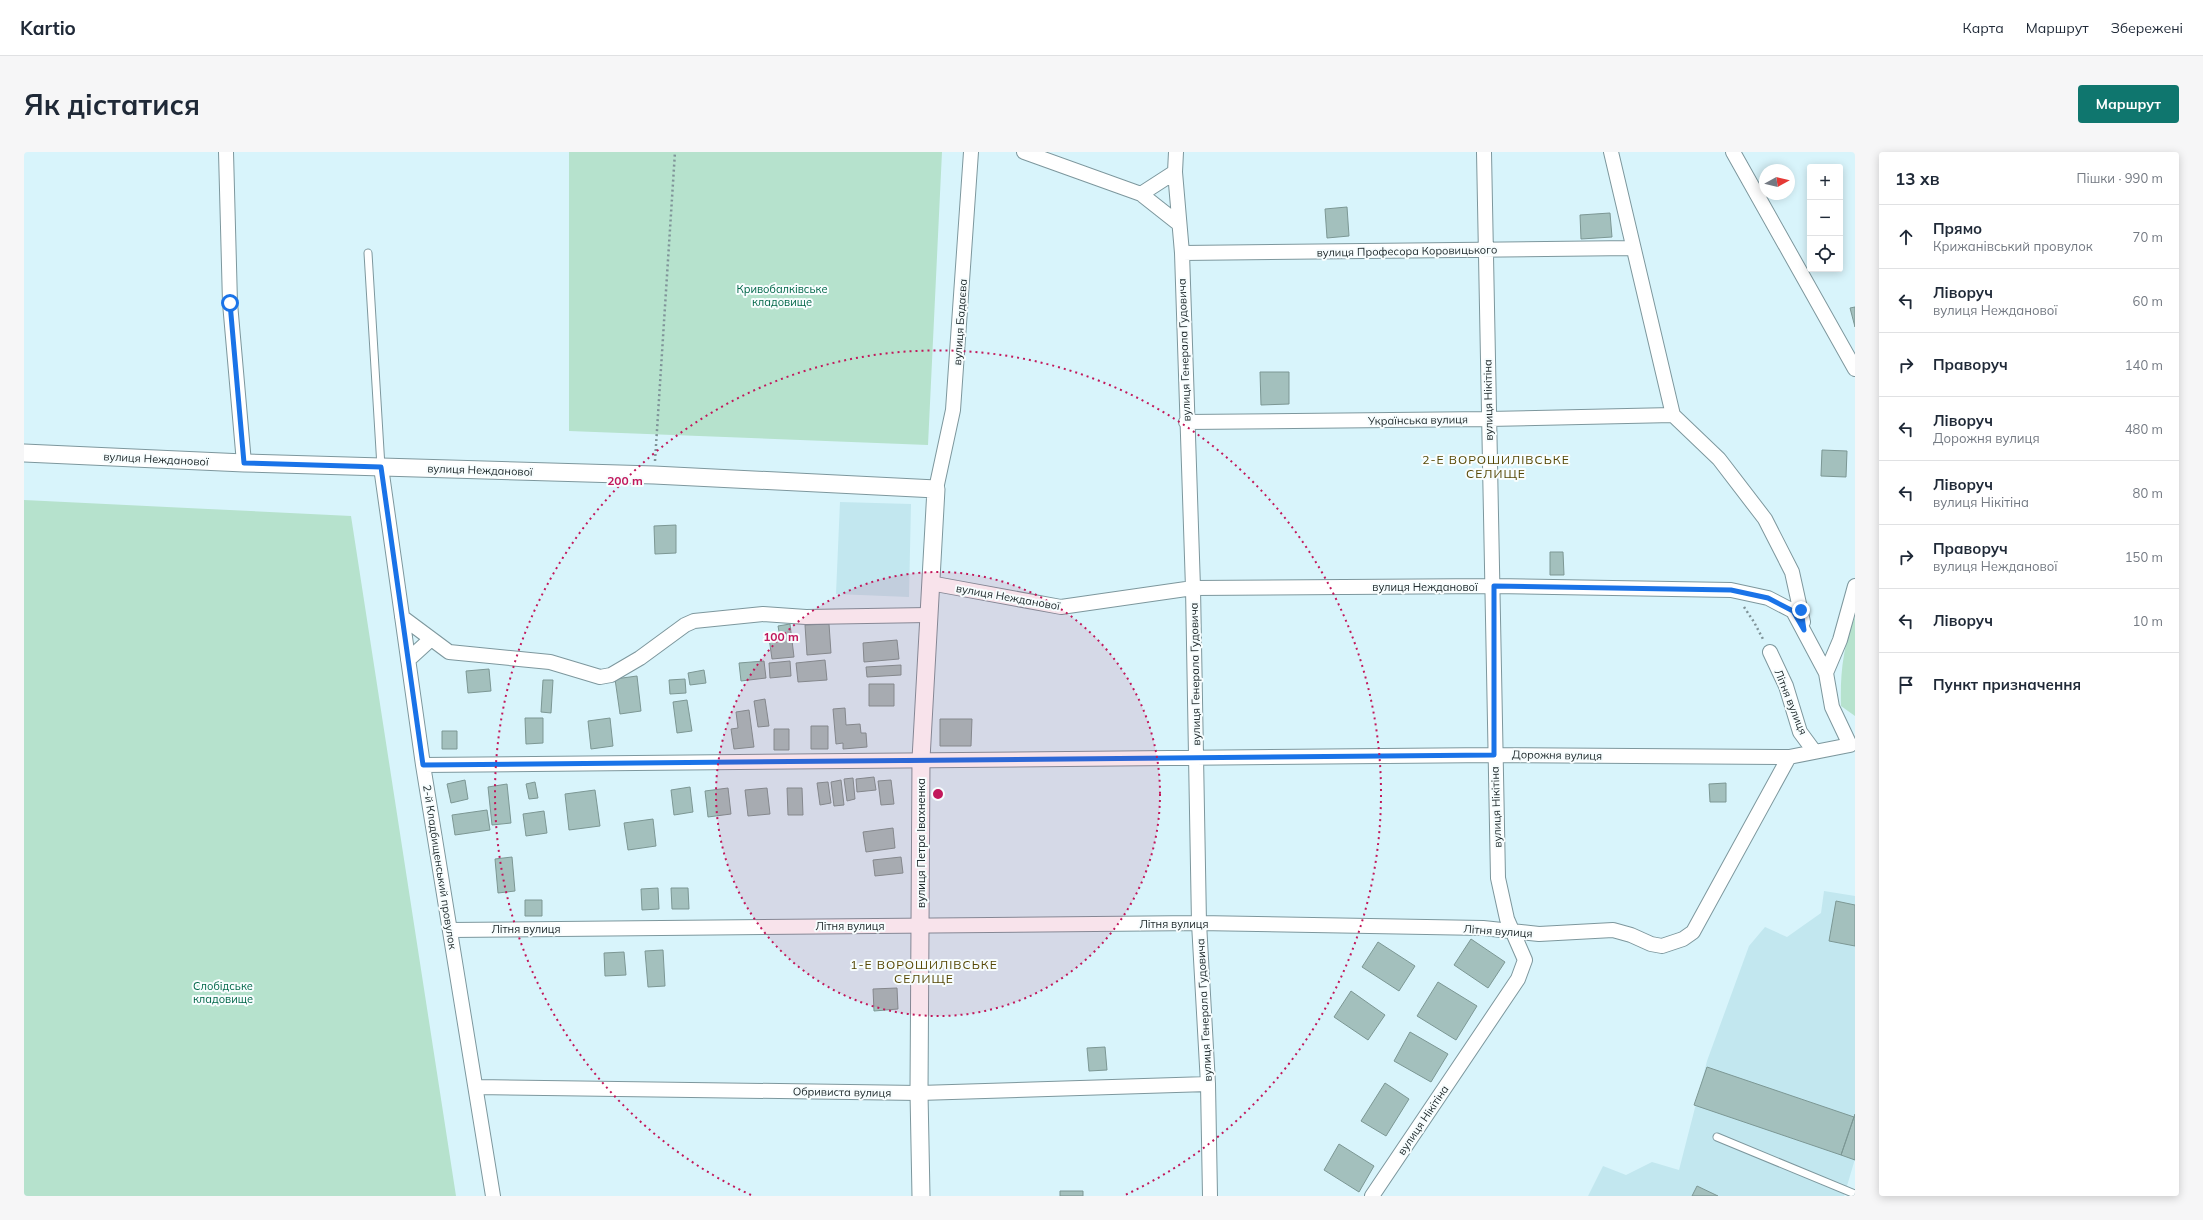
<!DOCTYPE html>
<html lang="uk">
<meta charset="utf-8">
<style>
body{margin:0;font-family:Mulish,sans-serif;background:#f6f6f7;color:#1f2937}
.controls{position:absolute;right:12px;top:12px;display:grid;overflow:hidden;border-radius:4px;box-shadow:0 2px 10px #0003}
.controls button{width:36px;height:36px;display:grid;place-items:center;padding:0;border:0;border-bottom:1px solid #e0e1e3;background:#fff;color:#1f2937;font:20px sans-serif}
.compass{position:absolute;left:1735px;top:12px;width:36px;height:36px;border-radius:50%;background:#fff;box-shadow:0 2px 10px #0003;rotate:82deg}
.stop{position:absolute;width:12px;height:12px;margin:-9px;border:3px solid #1a73e8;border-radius:50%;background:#fff}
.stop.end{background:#1a73e8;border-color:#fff;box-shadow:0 1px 4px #0008}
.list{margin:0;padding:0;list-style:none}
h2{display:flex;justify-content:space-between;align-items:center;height:52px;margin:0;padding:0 16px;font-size:17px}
h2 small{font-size:13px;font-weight:400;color:#747a83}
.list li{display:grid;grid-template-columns:26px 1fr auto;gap:12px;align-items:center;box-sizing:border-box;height:64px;padding:0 16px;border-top:1px solid #e0e1e3}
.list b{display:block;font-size:15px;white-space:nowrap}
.list p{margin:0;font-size:13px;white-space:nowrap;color:#747a83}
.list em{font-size:13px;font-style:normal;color:#747a83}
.icon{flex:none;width:22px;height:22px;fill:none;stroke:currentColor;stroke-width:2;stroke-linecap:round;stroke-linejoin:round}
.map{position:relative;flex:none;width:1831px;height:1044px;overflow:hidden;border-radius:4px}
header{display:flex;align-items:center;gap:24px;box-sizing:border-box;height:56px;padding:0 20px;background:#fff;border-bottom:1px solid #e0e1e3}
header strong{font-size:19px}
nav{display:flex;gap:22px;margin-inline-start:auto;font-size:14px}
.intro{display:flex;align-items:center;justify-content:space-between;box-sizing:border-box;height:96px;padding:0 24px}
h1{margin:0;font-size:28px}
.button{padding:10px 18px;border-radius:4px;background:#0f766e;color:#fff;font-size:14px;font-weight:700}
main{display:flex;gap:24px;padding:0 24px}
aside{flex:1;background:#fff;border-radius:4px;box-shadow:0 2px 10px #0003}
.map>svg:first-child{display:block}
.built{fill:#c2e7ef}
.green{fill:#b6e2cd}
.building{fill:#a3c0bd;stroke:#7c9794}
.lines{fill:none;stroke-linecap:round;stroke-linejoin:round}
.service-casing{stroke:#7d979d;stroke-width:9}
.minor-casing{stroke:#7d979d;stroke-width:16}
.tertiary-casing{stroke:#7d979d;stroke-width:19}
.path{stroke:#7f9398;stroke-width:2.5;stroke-dasharray:2 3;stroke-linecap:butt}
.service{stroke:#fff;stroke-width:7}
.minor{stroke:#fff;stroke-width:14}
.tertiary{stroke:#fff;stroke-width:17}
.route{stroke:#1a73e8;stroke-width:5}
.ring{fill:none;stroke:#c2185b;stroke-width:2;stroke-dasharray:2 4}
.labels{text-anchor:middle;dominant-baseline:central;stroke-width:4;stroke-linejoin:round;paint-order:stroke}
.street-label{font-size:11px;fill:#202b2d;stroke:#f7fdfe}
.park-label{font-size:11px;fill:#006648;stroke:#f7fdfe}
.neighbourhood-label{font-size:12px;letter-spacing:1px;fill:#554603;stroke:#f7fdfe}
.centre{fill:#c2185b;stroke:#f7fdfe;stroke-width:2}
.ring-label{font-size:12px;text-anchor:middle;font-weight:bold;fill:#c2185b;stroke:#f7fdfe;stroke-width:4;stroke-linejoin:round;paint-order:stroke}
</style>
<header>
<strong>Kartio</strong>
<nav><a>Карта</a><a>Маршрут</a><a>Збережені</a></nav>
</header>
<div class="intro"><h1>Як дістатися</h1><a class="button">Маршрут</a></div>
<main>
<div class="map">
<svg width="1831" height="1044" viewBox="0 0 1831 1044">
<rect width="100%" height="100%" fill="#d8f4fb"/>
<path class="built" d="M816,350L887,352L885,445L812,442Z
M1800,739L1831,744V1007L1820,1044H1564L1579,1014L1602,1023L1628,1010L1655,1018L1683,909L1725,794L1741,775L1763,785L1797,761Z"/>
<path class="green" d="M545,0H918L904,293L545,279Z
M0,348L327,364L432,1044H0Z
M1831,465V564L1817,554C1816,523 1819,493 1831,465Z"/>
<path class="building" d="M1323,55L1325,84L1303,86L1301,57Z
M1586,61L1588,85L1557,87L1556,63Z
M1831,155V175L1826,156Z
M1236,220H1265V252L1237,253Z
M1798,298L1823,299L1822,325L1797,324Z
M652,373V401L631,402L630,374Z
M1526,400H1539L1540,423H1526Z
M766,472L770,505L748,507L745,486L756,485L754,474Z
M805,472L807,501L783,503L781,473Z
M873,488L875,507L840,510L839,491Z
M801,508L803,528L774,530L772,511Z
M740,509L742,526L717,529L715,511Z
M766,509L767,524L746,526L745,511Z
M877,513V523L843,525L842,515Z
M465,517L467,539L444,541L442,519Z
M680,518L682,531L666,533L664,521Z
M613,524L617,559L596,562L591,527Z
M661,527L662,541L646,542L645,528Z
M519,528H529L527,561L517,560Z
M845,532H870V554H845Z
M741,547L745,574L734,575L730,549Z
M663,548L668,579L653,581L649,550Z
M821,556L822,573L836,572L837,581H842L843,595L819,597V591L812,592L809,557Z
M725,558L730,595L710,597L707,577L714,576L712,560Z
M501,566H519V591L502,592Z
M586,566L589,594L567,597L564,569Z
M916,567H948L947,594H916Z
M787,574H804V597H787Z
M750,577H765V598H750Z
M418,579H433V597H418Z
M850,625L852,638L833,640L832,627Z
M829,626L831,647L823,649L820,627Z
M441,628L444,647L427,651L423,632Z
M817,628L820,653L810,654L807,630Z
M867,628L870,652L857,653L854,629Z
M511,630L514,646L505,647L502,632Z
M804,630L807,651L796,653L793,631Z
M1702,631V650H1686L1685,632Z
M483,632L487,671L468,673L464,635Z
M666,635L669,660L650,663L647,638Z
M704,636L707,662L684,665L681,639Z
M743,636L746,662L724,664L721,638Z
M763,636H778L779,663H764Z
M571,638L576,674L545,678L541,642Z
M463,658L466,678L431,683L428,663Z
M520,659L523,681L502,684L499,662Z
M629,667L632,694L604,698L600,671Z
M869,676L871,696L842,700L839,680Z
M488,705L491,739L474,741L471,707Z
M877,705L879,721L851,724L849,708Z
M634,736L635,757L618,758L617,737Z
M647,736H664L665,757H648Z
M501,748H518V764H501Z
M1812,749L1831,753V794L1805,789Z
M1447,787L1481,810L1464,836L1430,813Z
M1354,790L1391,814L1375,839L1338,815Z
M639,798L641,834L624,835L621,799Z
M600,800L602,823L581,824L580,801Z
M1414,830L1453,854L1432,888L1393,864Z
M873,836L874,857L850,859L849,837Z
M1327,839L1361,863L1344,888L1310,865Z
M1386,880L1424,902L1407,930L1370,909Z
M1081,895L1083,918L1065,919L1063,896Z
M1683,915L1830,965L1817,1003L1670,953Z
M1361,931L1385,947L1362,984L1337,969Z
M1831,962V1008L1817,1003Z
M1315,992L1350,1014L1335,1040L1300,1018Z
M1673,1034L1694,1044H1668Z
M1036,1039H1059V1044H1036Z"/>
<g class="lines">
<g class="service-casing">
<path id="service" d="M344,101L357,315
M1693,985L1831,1042"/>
</g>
<g class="minor-casing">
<path id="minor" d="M202,0L206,151L220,311
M1000,0L1117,42L1151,20
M1152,0L1151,20L1158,101L1169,436L1175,771L1184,932L1186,1044
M1587,0L1649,263L1695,307L1741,367L1768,420L1779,470
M1709,0L1831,217
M1117,42L1155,72
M1158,101L1608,96
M1162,270L1464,267L1649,263
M357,315L399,613L469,1044
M912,337L929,258L947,0
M378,465L425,500L526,510L576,525L587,523L616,506L661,473L670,469L739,462L782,465L904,463
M1746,500L1762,534L1776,580L1790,599
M384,508L407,487
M1802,521L1816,488L1831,434
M399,613L1470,603L1765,605L1826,593L1808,555L1802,521L1769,459L1744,446L1707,438L1469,434L1169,436L1037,455L906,431
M426,778L1175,771L1459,776L1515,782L1589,778L1607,783L1627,792L1638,794L1659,787L1669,780L1765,605
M452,935L895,941L1184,932
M1348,1044L1494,827L1501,808L1483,767L1474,726L1460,0"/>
</g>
<g class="tertiary-casing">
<path id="tertiary" d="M0,301L220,311L630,323L912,337L897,607L895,941L897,1044"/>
</g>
<path class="path" d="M631,309L651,0
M1720,455L1730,470L1740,489"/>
<use href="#service" class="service"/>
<use href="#minor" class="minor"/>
<use href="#tertiary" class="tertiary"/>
</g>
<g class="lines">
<path class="route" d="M206,151L220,311L357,315L399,613L1470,603V434L1707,438L1744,446L1769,459L1780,478L1777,458"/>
</g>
<circle cx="914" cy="642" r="222" fill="#c2185b" fill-opacity=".12"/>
<g class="ring">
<circle cx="914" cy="642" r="222"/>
<path d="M727 1043A443 443 0 1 1 1101 1043"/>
</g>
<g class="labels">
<g class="street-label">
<text transform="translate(1383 99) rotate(-1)">вулиця Професора Коровицького</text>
<text transform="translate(936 170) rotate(-86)">вулиця Бадаєва</text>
<text transform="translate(1160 198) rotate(-92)">вулиця Генерала Гудовича</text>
<text transform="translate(1464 248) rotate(-91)">вулиця Нікітіна</text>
<text transform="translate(1394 268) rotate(-1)">Українська вулиця</text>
<text transform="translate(132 307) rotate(3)">вулиця Нежданової</text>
<text transform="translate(456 318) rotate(2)">вулиця Нежданової</text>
<text x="1401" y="435">вулиця Нежданової</text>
<text transform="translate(984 445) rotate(10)">вулиця Нежданової</text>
<text transform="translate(1171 522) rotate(-91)">вулиця Генерала Гудовича</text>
<text transform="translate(1767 550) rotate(68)">Літня вулиця</text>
<text transform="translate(1533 603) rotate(1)">Дорожня вулиця</text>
<text transform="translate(1472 655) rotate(-92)">вулиця Нікітіна</text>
<text transform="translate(897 691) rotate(-90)">вулиця Петра Івахненка</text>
<text transform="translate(416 715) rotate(81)">2-й Кладбищенський провулок</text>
<text x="1150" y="772">Літня вулиця</text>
<text x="826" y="774">Літня вулиця</text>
<text x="502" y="777">Літня вулиця</text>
<text transform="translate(1474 779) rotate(4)">Літня вулиця</text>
<text transform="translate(1180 858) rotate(-93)">вулиця Генерала Гудовича</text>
<text transform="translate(818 940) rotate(1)">Обривиста вулиця</text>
<text transform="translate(1399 968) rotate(-56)">вулиця Нікітіна</text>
</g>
<g class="park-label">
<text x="758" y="137">Кривобалківське<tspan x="758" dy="13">кладовище</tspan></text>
<text x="199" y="834">Слобідське<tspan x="199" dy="13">кладовище</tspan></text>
</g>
<g class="neighbourhood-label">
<text x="1472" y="307">2-Е ВОРОШИЛІВСЬКЕ<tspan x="1472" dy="14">СЕЛИЩЕ</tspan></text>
<text x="900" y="812">1-Е ВОРОШИЛІВСЬКЕ<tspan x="900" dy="14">СЕЛИЩЕ</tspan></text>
</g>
</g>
<circle cx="914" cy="642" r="6" class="centre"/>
<g class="ring-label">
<text x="601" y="333">200 m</text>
<text x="757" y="489">100 m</text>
</g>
</svg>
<div class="controls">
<button>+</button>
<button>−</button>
<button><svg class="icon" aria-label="locate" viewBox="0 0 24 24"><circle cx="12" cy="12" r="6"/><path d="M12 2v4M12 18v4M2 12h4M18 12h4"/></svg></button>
</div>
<svg class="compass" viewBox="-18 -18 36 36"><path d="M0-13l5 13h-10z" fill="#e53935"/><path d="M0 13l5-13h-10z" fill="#747a83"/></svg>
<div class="stop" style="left:206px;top:151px"></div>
<div class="stop end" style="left:1777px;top:458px"></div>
</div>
<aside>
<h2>13 хв<small>Пішки · 990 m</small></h2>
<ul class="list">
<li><svg class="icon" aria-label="ahead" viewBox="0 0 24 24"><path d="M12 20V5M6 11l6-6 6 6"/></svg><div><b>Прямо</b><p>Крижанівський провулок</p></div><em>70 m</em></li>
<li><svg class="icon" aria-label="left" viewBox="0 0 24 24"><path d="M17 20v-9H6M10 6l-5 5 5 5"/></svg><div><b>Ліворуч</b><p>вулиця Нежданової</p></div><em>60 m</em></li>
<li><svg class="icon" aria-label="right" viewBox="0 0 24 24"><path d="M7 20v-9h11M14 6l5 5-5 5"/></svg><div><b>Праворуч</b></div><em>140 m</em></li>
<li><svg class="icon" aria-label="left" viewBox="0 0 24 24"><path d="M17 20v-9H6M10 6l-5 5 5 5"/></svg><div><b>Ліворуч</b><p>Дорожня вулиця</p></div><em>480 m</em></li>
<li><svg class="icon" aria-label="left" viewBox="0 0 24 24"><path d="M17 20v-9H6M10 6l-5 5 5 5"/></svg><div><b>Ліворуч</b><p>вулиця Нікітіна</p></div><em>80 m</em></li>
<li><svg class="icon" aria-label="right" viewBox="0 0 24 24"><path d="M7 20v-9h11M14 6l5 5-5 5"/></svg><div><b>Праворуч</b><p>вулиця Нежданової</p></div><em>150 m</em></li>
<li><svg class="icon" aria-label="left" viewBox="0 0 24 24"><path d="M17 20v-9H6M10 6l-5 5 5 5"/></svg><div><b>Ліворуч</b></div><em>10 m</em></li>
<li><svg class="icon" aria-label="arrive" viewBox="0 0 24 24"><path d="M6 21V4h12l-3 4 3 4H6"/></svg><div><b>Пункт призначення</b></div></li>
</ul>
</aside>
</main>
